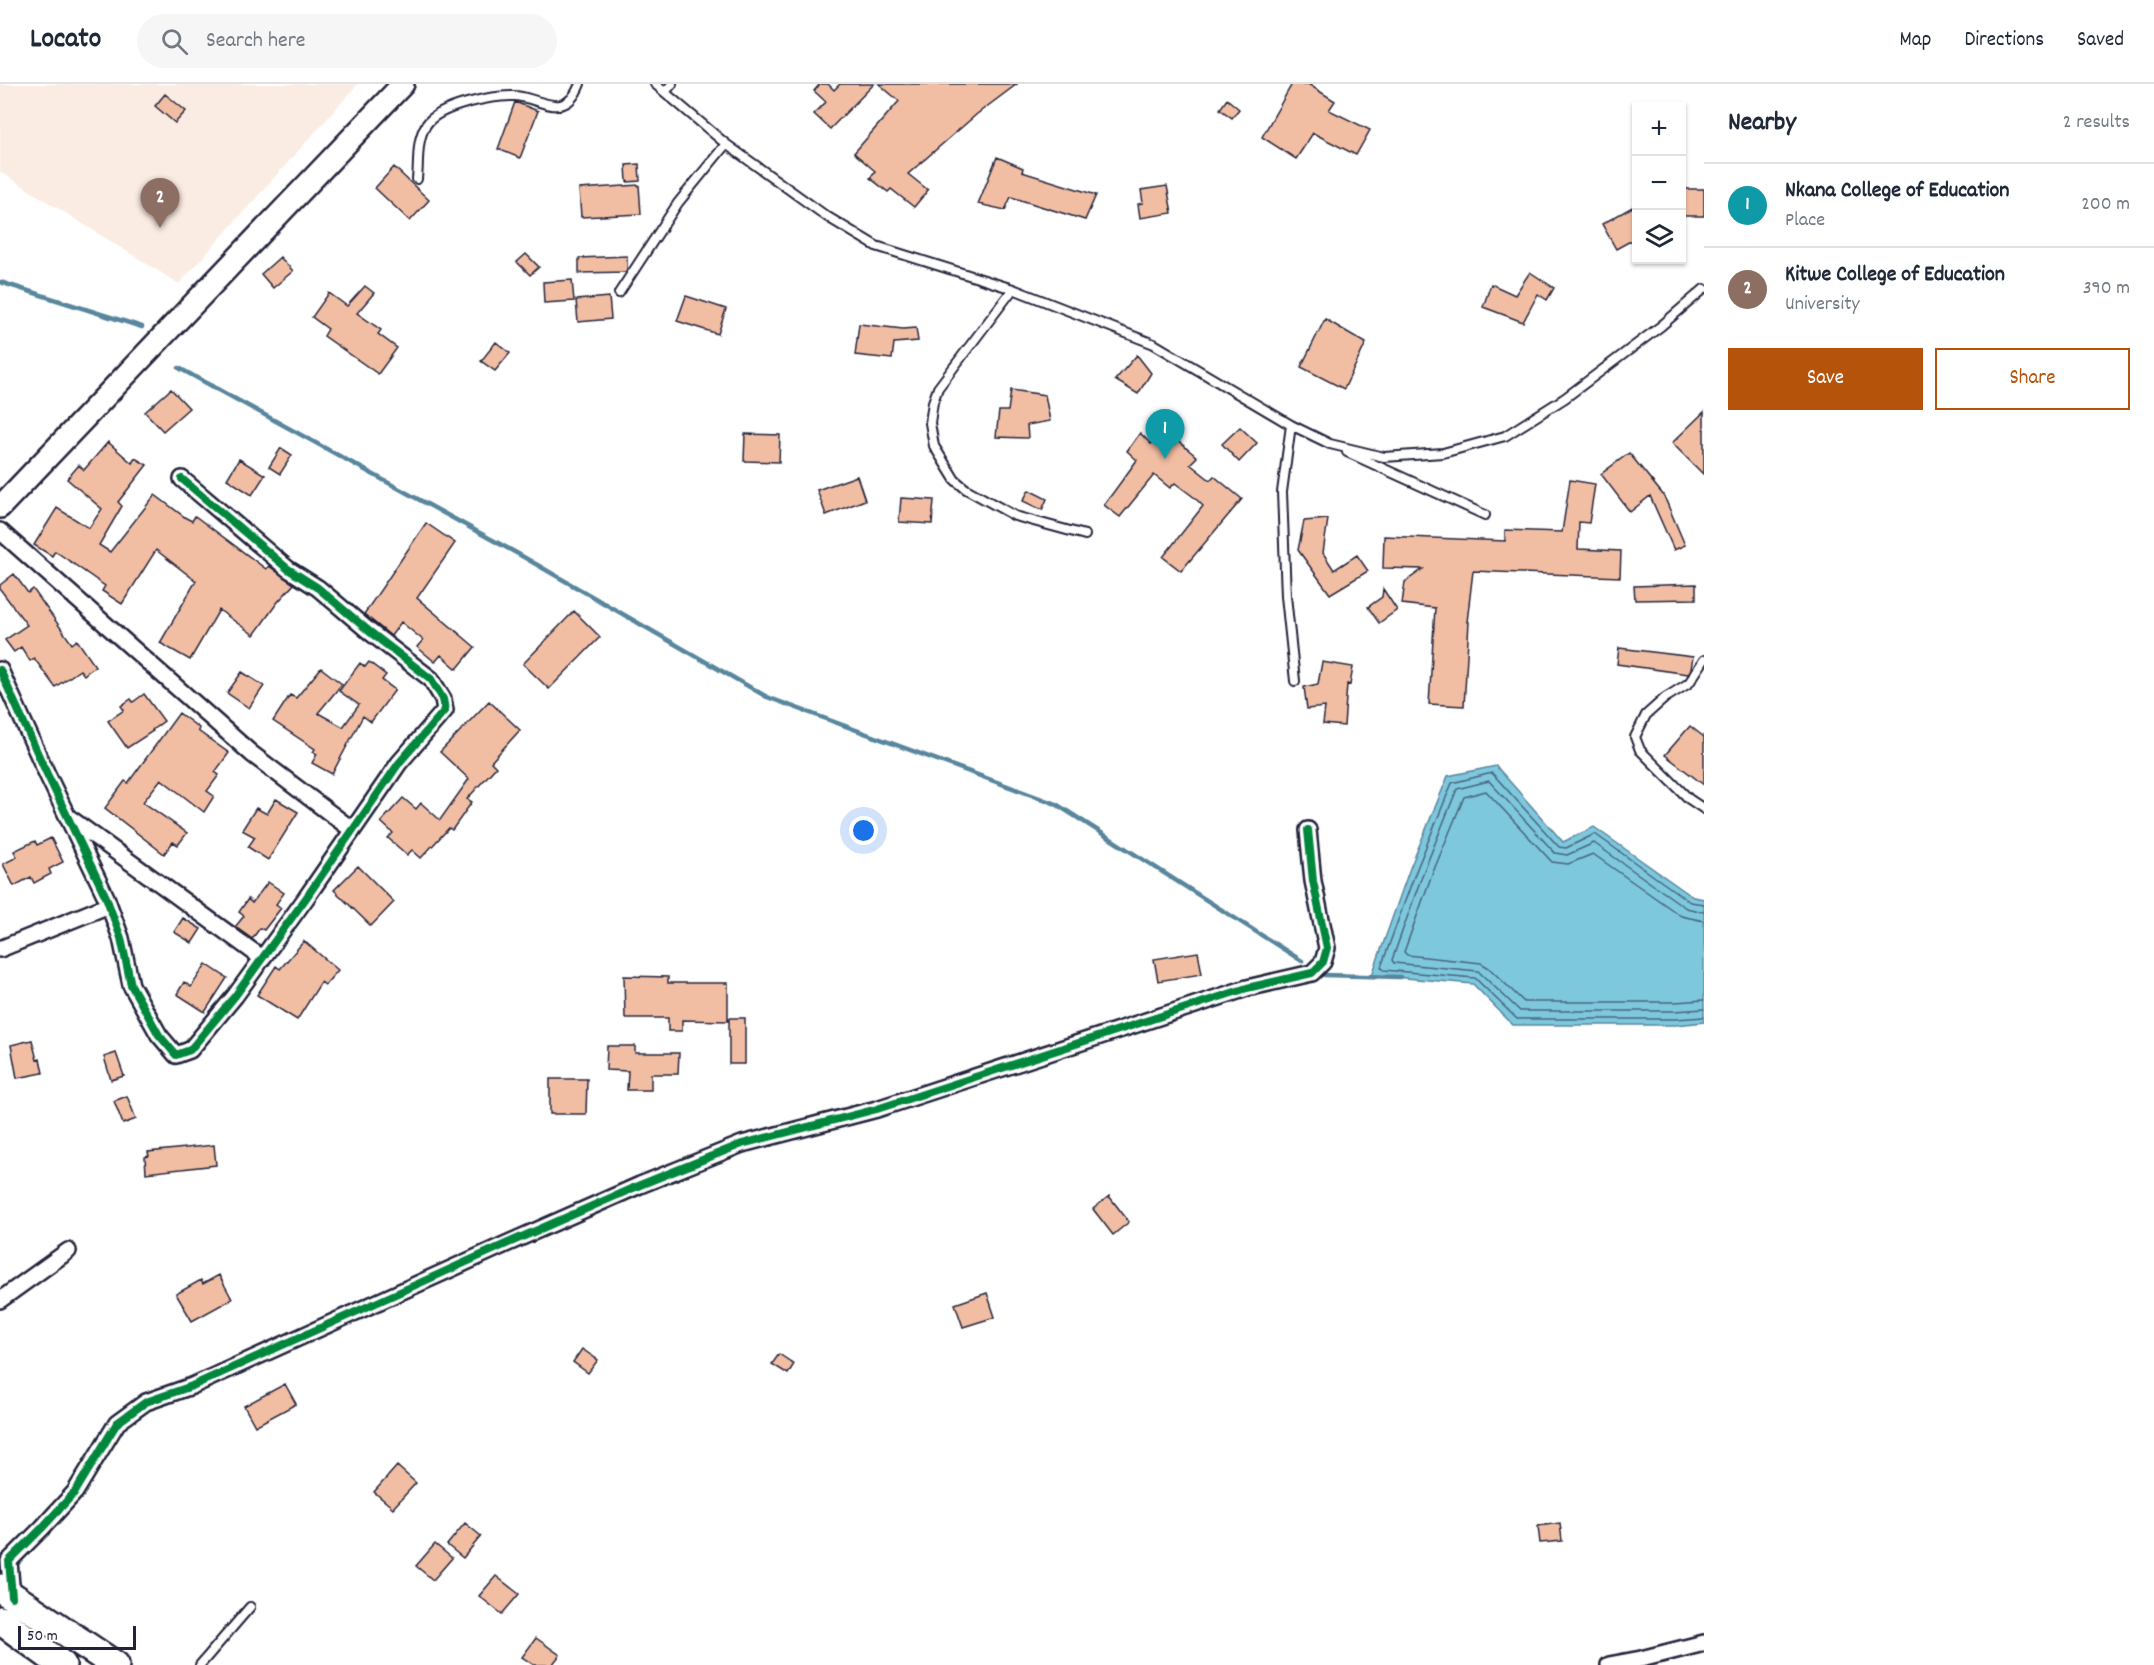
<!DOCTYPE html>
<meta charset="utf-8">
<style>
body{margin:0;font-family:Dekko,sans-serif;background:#f6f6f7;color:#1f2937}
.controls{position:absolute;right:18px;top:18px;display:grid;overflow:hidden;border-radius:0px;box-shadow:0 2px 4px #0004}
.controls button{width:54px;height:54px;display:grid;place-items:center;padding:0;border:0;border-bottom:2px solid #e0e1e3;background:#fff;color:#1f2937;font:30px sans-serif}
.scale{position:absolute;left:18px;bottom:15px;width:118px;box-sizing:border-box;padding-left:6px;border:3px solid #22223b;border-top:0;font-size:16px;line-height:21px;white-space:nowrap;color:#22223b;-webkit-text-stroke:4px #fff;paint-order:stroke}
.you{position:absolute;left:864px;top:747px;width:21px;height:21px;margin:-15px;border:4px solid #fff;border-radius:50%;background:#1a73e8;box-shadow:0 0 0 9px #1a73e833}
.badge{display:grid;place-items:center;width:39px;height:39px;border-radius:50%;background:#b45309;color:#fff;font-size:20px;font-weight:700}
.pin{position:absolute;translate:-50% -50px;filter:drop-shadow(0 2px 3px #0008)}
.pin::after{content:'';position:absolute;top:32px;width:21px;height:18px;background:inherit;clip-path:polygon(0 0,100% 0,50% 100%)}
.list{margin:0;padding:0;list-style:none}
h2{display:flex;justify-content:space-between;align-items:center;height:78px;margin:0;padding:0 24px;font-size:26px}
h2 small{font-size:20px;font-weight:400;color:#747a83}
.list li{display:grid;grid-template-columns:39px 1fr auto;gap:18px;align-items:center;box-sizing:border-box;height:84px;padding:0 24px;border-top:2px solid #e0e1e3}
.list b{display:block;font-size:22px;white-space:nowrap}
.list p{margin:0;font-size:20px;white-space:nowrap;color:#747a83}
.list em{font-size:20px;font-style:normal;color:#747a83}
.actions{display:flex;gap:12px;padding:18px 24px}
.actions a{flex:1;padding:14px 0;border:2px solid #b45309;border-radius:0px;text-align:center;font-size:21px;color:#b45309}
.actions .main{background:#b45309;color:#fff}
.icon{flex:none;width:33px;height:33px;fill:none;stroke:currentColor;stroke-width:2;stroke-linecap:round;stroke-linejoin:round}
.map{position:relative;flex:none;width:1704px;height:1581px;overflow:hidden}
header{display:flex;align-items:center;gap:36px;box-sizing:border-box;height:84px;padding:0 30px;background:#fff;border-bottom:2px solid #e0e1e3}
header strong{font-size:28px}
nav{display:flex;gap:33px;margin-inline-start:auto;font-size:21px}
.search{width:420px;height:54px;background:#f6f6f7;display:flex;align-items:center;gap:15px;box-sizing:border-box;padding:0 21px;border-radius:33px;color:#747a83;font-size:22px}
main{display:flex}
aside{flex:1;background:#fff}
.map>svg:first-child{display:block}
.built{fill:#fbece3}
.water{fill:#7ec8de;stroke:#59869d;stroke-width:1.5}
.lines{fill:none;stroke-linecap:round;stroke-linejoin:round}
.shore{stroke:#47647c;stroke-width:1.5}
.stream{stroke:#59869d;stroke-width:4.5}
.building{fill:#f2bea3;stroke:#22223b;stroke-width:1.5}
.lane-casing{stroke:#22223b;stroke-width:12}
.street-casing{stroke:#22223b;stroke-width:20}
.secondary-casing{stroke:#22223b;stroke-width:26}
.highway-casing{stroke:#22223b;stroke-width:32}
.lane{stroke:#fff;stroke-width:8}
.street{stroke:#fff;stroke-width:15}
.secondary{stroke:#fff;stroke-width:21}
.highway{stroke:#fff;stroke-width:27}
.cycleway-casing{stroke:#fff;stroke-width:11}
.cycleway{stroke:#00873e;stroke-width:8}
</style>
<header>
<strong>Locato</strong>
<div class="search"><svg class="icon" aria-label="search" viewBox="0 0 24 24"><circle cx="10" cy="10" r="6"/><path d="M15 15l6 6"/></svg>Search here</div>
<nav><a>Map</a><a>Directions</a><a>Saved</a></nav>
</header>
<main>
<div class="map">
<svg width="1704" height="1581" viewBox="0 0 1704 1581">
<rect width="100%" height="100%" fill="#fff"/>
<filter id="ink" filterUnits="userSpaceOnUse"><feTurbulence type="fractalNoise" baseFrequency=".0167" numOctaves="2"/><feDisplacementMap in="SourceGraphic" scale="12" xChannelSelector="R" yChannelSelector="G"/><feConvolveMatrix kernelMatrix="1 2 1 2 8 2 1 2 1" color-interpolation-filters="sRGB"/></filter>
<g filter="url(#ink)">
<path class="built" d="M0,0H358L179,200L0,88Z"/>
<path class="water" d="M1496,682L1563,758L1594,743L1693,813L1704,815V938L1676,941H1513L1473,900L1372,891L1410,784L1448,692Z"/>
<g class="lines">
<path class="shore" d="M1704,820L1690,818L1595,750L1566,764L1559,763L1492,689L1452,699L1416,787L1381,883L1384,886L1475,894L1517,935H1676L1704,933
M1704,828L1686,824L1594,759L1567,771L1555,769L1489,697L1457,705L1423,789L1392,876L1394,879L1478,887L1520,927H1675L1704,925
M1704,837L1681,832L1593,770L1568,780L1552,778L1486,707L1464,713L1431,793L1404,868L1407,871L1481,879L1489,884L1524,918H1675L1704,916"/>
<path class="stream" d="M0,198L142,243
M179,284L520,471L767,613L1056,720L1302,877
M1324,891L1400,893"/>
</g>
<path class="building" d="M820,0H828L834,6L840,0H874L830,45L814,30L826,18L814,7Z
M879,0H1017L977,30L908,90L928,106L914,123L891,105L888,108L870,94L875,87L854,69L899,17Z
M1292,0H1308L1335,17L1329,26L1370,46L1356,71L1313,49L1296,75L1262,53Z
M165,10L186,27L175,39L155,22Z
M1227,15L1239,25L1232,34L1220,25Z
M515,18L538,27L520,74L498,65Z
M997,73L1023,84L1022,88L1096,111L1085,136L1011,113L1005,126L978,120Z
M639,80L640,97L627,98L626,81Z
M394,83L429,116L410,137L375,104Z
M639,101L641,130L581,133L579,105Z
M1167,102L1172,129L1140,134L1138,120L1143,119L1141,106Z
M1682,105H1704V132H1682Z
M1636,121V154L1616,165L1602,140Z
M526,170L539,183L530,191L517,178Z
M627,172V185L626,188L579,189V174Z
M280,173L293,187L273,204L261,190Z
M1530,188L1554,204L1547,216L1538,210L1523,238L1483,223L1491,200L1515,211Z
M572,196L574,217L544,219L543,198Z
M365,202L374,209L357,229L381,246L378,250L397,264L378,290L324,252L328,245L312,233L329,209L347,222Z
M686,212L726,225L718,250L677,237Z
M609,213L611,235L578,238L576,216Z
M1325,235L1366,259L1344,305L1301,283Z
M859,240L903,245L916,244L918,257L894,259L892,275L855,271Z
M496,258L510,269L495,287L481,277Z
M1137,271L1151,289L1138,310L1115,296Z
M171,305L189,324L163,347L145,328Z
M1011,306L1045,311L1050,337L1027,341L1028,354L996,353L999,327H1008Z
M1704,328V391L1672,359Z
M1240,343L1257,359L1239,378L1222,360Z
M1165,346L1197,373L1190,380L1210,396L1214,392L1242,415L1181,487L1163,473L1203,422L1195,414L1175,399L1170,404L1154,391L1120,433L1104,421L1137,376L1127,367L1140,349L1151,360Z
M745,350L780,351L779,378L744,377Z
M108,358L132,379L135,374L147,381L118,418L122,422L99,461L110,468L155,411L186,434L192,437L195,432L266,485L269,482L294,500L277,519L254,551L219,526L190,576L160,559L196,497L156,466L122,520L102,507L105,502L55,467L52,472L34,461L57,424L89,444L102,425L67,395L79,381L84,386Z
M281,364L292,371L280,390L269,383Z
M1629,369L1664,412L1685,461L1674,466L1650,412L1630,428L1601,390Z
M239,375L265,391L252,411L227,395Z
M857,392L865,416L826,431L817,406Z
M1570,396L1595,400L1589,439L1579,438L1578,465L1621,467L1620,493L1473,487L1467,538H1469L1464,622L1429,620L1435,524L1402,520L1405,498L1423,485L1383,484L1384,452L1505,457V446L1562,448Z
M1029,406L1047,415L1042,426L1023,417Z
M901,414L934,416L932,440L899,438Z
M1328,435L1323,469L1334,486L1357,471L1368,487L1330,510L1298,466L1304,437Z
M426,439L455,459L417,514L475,563L457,585L441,571L435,578L417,563L423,556L401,538L391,552L364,530Z
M14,490L28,509L33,505L72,560L77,556L95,582L84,591L80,586L55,603L34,574L30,577L21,563L14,568L5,556L27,541L0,505V501Z
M1696,500V515L1635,516L1634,502Z
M1383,505L1397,526L1379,539L1368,523L1382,513Z
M574,527L600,553L549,605L523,580Z
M1619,564L1693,573L1691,585L1688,590L1617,580Z
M369,578L386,591L382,596L395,606L371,638L363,632L332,690L312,679L317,670L313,668L315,665L273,637L290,611L296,614L321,584L342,600L318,629L343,643L359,621L339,607L360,579L365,583Z
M1322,578L1353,583L1350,601L1347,600L1344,642L1323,640L1325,623L1307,625L1304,603L1318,600Z
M242,588L264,602L249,624L227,609Z
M144,610L164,637L152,646L153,647L127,664L108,637L124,626L121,622L131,615L133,618Z
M489,617L520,646L491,678L496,683L467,715L472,718L452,746L449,744L421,774L412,766L407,771L388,754L393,749L381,738L403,714L416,725L421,719L440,736L469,695L440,668Z
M179,629L199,644L198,647L229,669L215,688L219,691L207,707L214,712L204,728L161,695L143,718L187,749L178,761L173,758L164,770L105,724L125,697L128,699Z
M1690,642L1704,653V701L1665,671Z
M276,715L298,728L268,776L248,763L255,753L242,746L256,724L267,730Z
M51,754L63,778L49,785L51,790L34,799L31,793L14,802L3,780L17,773L14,767L35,757L37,761Z
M358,782L394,818L371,842L334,806Z
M268,798L284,809L276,820L281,824L264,846L260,844L252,855L235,843L244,832L239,828L248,815L252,819Z
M183,834L201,845L192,859L174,848Z
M304,857L338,886L325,901L321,898L297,936L257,911L276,882L280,885Z
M1198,868L1202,890L1158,897L1154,875Z
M206,880L227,894L205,928L177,910L184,898L191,903Z
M624,892L668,893V899H728V937L682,936V947H668V934H625Z
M729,934H745V980H729Z
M32,956L37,976L40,975L43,989L17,994L11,961Z
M607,962H635V969H679L678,990H651V1006H627L628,987L606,986Z
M116,969L124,992L111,996L104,973Z
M550,995H587L586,1030H550Z
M127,1012L136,1035L123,1040L114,1017Z
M214,1061L216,1081L146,1089L145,1073L149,1072L148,1068Z
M1109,1112L1129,1138L1113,1151L1093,1125Z
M219,1191L232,1215L192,1237L176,1210L201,1196L203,1200Z
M987,1209L995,1233L963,1243L955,1220Z
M582,1265L598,1276L588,1289L573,1278Z
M779,1270L794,1280L788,1290L772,1280Z
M285,1300L296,1320L255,1342L244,1322Z
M397,1382L416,1399L393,1424L374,1408Z
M465,1439L481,1452L463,1474L447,1461Z
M1560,1439L1562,1457L1540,1459L1538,1442Z
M435,1460L452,1474L433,1496L416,1482Z
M496,1492L519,1510L502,1530L479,1512Z
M536,1554L560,1571L552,1581H534L522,1573Z"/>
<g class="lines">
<g class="lane-casing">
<path id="lane" d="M655,0L726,60L826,132L876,162L1013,205L1154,260L1291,341L1330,360L1384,373L1443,369L1505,352L1565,314L1661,242L1704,205
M665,8L672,0
M417,95C419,77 416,57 426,41C438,22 493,11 515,12C541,14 565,38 580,0
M1013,205L938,304L933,318L930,339L934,362L955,396L966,405L1015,432L1085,451
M619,209L678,119L726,60
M1291,341L1282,408L1286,512L1295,597
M1347,368L1485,431
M1704,576L1689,599L1665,614L1646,631L1635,653L1640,666L1689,715L1704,725
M200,1581L250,1523"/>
</g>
<g class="street-casing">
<path id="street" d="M0,447L252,670L351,745V749
M0,586L47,690L106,813L121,854L131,901L159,951L176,971L190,966L235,912L306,814L399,679L445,626L443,615L431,595L370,548L318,504L288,485L182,395
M71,735L262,874
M0,865L109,821
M0,1216L68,1167
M12,1513L9,1477L42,1444L75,1408L117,1339L146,1318L192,1302L506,1160L640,1101L742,1060L877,1025L1247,904L1312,889L1323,878L1327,864L1313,797L1308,746
M1609,1581L1641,1575L1704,1559"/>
</g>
<g class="secondary-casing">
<path id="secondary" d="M0,423L403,0"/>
</g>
<g class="highway-casing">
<path id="highway" d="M0,1504L115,1581
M0,1536L62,1581"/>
</g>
<use href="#lane" class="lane"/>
<use href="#street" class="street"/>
<use href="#secondary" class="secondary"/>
<use href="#highway" class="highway"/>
<g class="cycleway-casing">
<path id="cycleway" d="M0,586L47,690L106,813L121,854L131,901L159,951L176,971L190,966L235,912L306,814L399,679L445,626L443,615L431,595L370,548L318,504L288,485L182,395
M12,1513L9,1477L42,1444L75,1408L117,1339L146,1318L192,1302L506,1160L640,1101L742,1060L877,1025L1247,904L1312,889L1323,878L1327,864L1313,797L1308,746"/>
</g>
<use href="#cycleway" class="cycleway"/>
</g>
</g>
</svg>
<div class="controls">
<button>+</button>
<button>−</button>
<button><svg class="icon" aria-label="layers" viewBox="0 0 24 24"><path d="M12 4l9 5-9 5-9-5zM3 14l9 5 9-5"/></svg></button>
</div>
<div class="scale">50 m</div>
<div class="you"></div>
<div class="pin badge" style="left:1165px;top:375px;background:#0f9aa8">1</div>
<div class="pin badge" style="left:160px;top:144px;background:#8d6e63">2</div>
</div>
<aside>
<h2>Nearby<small>2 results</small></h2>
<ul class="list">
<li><span class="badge" style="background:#0f9aa8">1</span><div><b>Nkana College of Education</b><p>Place</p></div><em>200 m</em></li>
<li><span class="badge" style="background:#8d6e63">2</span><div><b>Kitwe College of Education</b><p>University</p></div><em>390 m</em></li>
</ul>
<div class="actions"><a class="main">Save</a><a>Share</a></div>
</aside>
</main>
